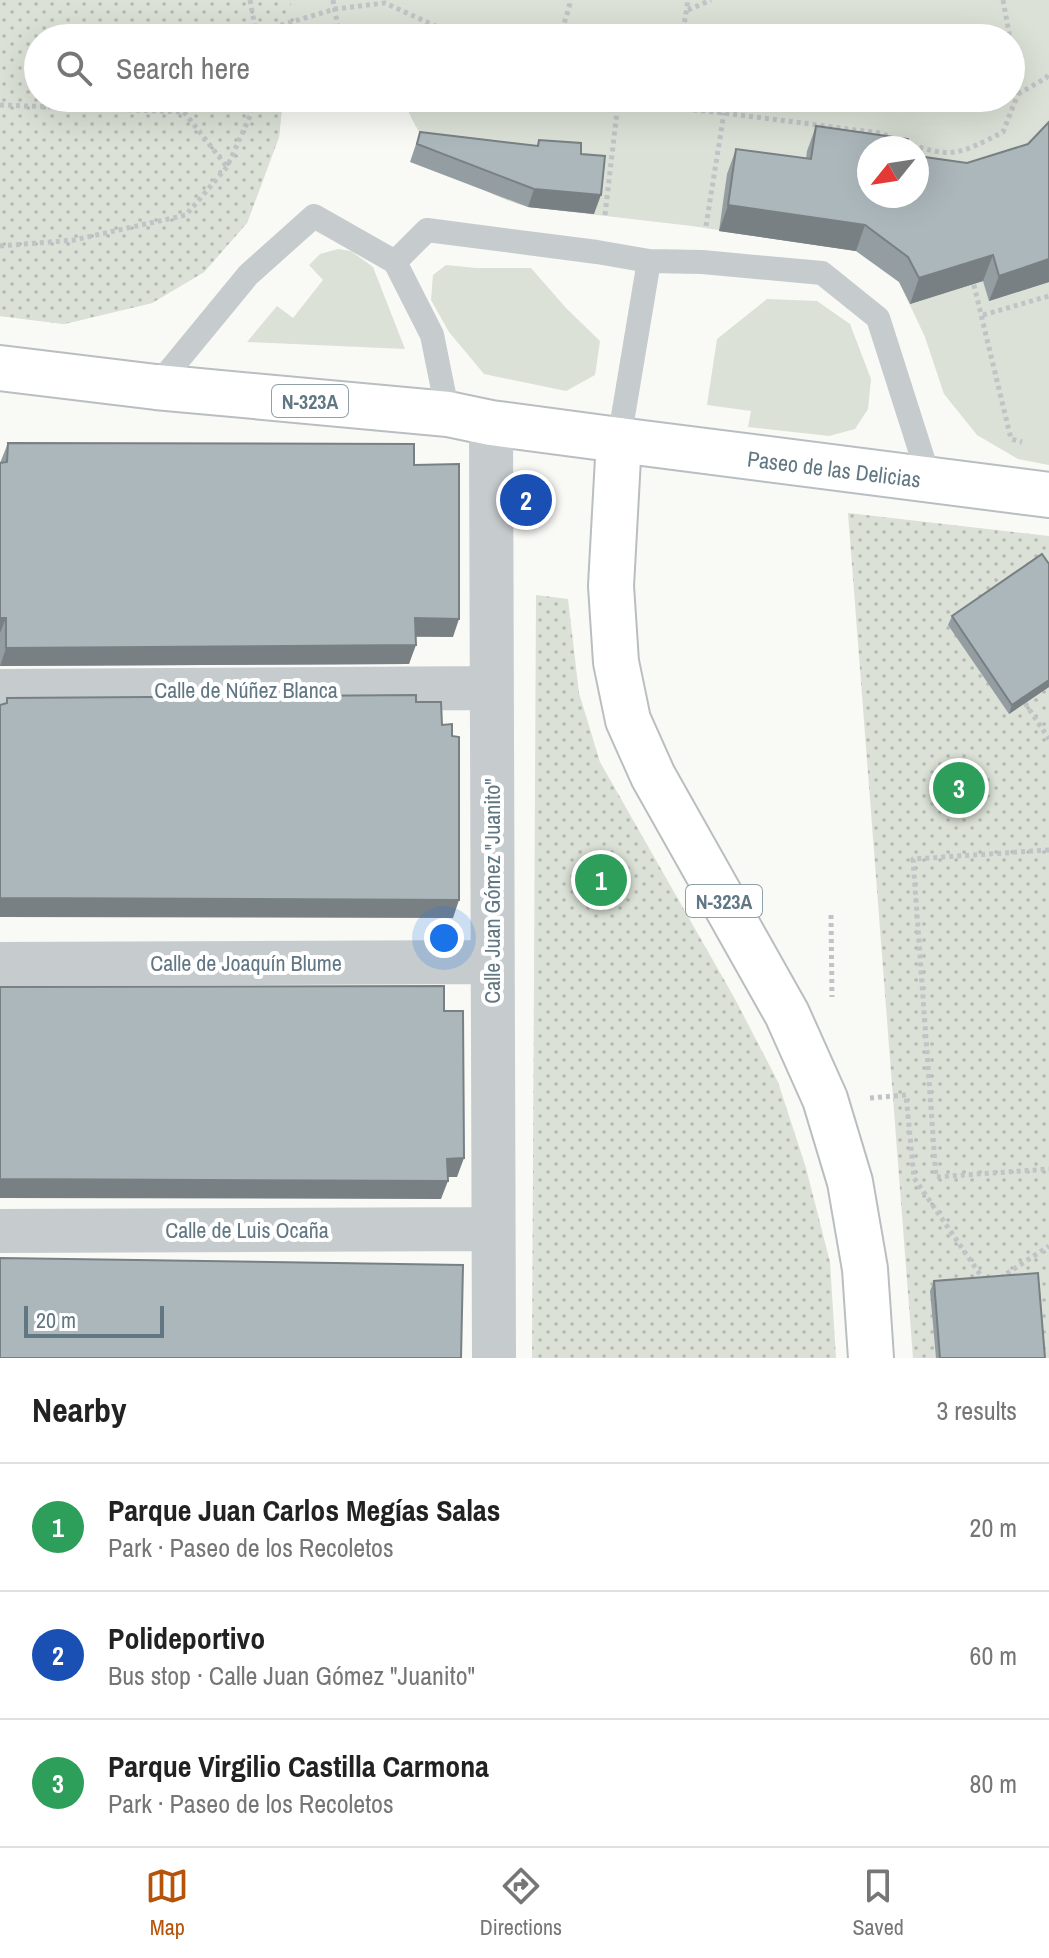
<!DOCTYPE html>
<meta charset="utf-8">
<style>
body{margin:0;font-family:"Archivo Narrow",sans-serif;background:#f2f2f2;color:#222}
.compass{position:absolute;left:857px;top:136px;width:72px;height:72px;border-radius:50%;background:#fff;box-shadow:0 8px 32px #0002;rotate:240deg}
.scale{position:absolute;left:24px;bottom:20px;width:140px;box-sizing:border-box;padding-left:8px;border:4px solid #617783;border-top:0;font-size:22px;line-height:28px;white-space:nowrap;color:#617783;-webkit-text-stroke:6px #fff;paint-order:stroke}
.you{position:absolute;left:444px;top:938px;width:28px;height:28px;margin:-20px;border:6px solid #fff;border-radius:50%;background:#1a73e8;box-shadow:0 0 0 12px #1a73e833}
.badge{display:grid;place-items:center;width:52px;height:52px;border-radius:50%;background:#b45309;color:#fff;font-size:26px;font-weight:700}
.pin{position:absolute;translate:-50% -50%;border:4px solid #fff;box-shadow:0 2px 8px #0006}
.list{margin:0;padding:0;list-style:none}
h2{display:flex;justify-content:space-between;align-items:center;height:104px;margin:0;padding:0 32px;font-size:34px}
h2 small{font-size:26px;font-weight:400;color:#767676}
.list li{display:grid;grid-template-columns:52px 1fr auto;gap:24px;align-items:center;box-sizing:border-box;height:128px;padding:0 32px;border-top:2px solid #e0e0e0}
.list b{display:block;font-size:30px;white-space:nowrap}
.list p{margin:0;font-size:26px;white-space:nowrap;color:#767676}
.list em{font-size:26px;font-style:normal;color:#767676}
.icon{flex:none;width:44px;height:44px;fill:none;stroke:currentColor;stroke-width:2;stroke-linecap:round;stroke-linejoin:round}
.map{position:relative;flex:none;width:1049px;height:1358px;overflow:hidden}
.search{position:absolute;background:#fff;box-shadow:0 8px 32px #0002;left:24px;right:24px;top:24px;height:88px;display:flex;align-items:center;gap:20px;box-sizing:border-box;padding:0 28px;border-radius:44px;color:#767676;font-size:30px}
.sheet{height:488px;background:#fff}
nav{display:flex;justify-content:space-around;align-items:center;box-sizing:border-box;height:112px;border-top:2px solid #e0e0e0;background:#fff;font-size:22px;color:#767676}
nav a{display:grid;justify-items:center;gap:4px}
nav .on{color:#b45309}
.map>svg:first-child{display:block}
.green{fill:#dbe1d6;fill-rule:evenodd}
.park{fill:url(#park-dots)}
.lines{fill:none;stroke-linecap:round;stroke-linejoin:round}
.secondary-casing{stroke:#b8bec2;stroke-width:48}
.primary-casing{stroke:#b9bec1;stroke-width:48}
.path{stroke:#c1c4c6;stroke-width:5;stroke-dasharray:4 4;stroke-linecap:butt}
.lane{stroke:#c6cbce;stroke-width:24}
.street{stroke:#c6cbce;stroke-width:44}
.secondary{stroke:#fff;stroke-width:44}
.primary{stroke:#fff;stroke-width:44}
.wall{fill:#949da1}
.shaded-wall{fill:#788083}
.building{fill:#acb7bb;stroke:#788083;stroke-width:2}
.labels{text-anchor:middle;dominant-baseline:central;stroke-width:8;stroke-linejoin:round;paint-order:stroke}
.shield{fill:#fff;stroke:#90a0a8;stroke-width:2}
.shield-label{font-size:20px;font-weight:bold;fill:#617783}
.street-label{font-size:22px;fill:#617783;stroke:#fff}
</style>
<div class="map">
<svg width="1049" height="1358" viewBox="0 0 1049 1358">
<defs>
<pattern id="park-dots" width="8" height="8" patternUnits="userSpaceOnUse" patternTransform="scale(2)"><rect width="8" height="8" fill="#dbe1d6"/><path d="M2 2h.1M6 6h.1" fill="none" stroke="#b5bbb3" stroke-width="1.8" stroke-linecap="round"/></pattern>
</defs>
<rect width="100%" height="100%" fill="#f9f9f6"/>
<path class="green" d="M0,0H1049V465L1018,459L977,435L944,394L925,337L899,282L856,251L692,226L528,207C470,191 423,156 403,98H1011V38H394L393,31L365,38H38V98H283L279,137L247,223L204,272L152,303L64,324L0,316ZM869,148H917V196H869Z
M338,249L351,251L373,267L405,349L247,342L277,306L293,318L323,280L309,265L320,254Z
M446,265L476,268H531L566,308L600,341L595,375L566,391L484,374L449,332L431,300L433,275Z
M767,299L817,301L850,324L871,379L868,409L855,429L829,436L748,427L751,411L707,405L717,339Z"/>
<path class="park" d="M0,0H290L299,38H38V98H283L279,137L247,223L204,272L152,303L64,324L0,316Z
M848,513L1049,536V1358H913Z
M536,595L568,599L579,693L600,762L735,999L778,1082L806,1168L830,1262L836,1358H532Z"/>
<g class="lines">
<g class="secondary-casing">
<path id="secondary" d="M619,440L1049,495"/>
</g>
<g class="primary-casing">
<path id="primary" d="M0,368L156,387L448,414L491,423L619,440L611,586L616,662L628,720L653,776L787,1014L825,1099L850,1182L865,1269L871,1358"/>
</g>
<path class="path" d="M250,0L257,38
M333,0L340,38
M1003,0L1010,38
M688,10L711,0
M252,38L258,32L335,9L385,3L451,33L454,38
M560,38L571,0
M682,38L688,0
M1018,94L1046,78L1049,73
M574,98L724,113L880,133L891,137
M0,105L184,112L196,98
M667,107L669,98
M184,112L227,167
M904,142C952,159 958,155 1003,132L1018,94L1011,45
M605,215L618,103
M706,226L724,113
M0,246L74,240L186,215L227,167L250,116L252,98
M972,277L1011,439L1022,442
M983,315L1049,296
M1025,703L1049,739
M1049,850L913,859L936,1177L1049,1169
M831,915L832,997
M870,1098L906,1095L914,1178L986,1283
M1000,1278L1049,1246"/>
<path class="lane" d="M395,262L427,230L597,252L649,261L702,262L822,273L878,318L930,481
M156,387L248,275L314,216L395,262L432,335L448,414
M619,440L649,261"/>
<path class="street" d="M491,423L494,1358
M0,691L492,688
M0,964L491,962
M0,1231L493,1229"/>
<use href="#secondary" class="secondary"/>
<use href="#primary" class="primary"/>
</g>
<path class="wall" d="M1049,122V282L989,301L983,281L910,304L899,282L856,251L719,231L727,174L736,149L806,159L807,151L816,126L869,148L967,163L1028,144Z
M420,132L537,146L539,140L581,154L594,214L528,207L410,162Z
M8,443L414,465L453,637H415L409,664L0,666V463Z
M1049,564V687L1009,714L948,625L952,616Z
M934,1281L1045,1358H936L930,1291Z"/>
<path class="shaded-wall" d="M534,189L601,195L594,214L528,207Z
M728,205L865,225L856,251L719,231Z
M993,255L983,281L910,304L919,278Z
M1049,259V282L989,301L999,276Z
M0,618H6L0,633Z
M415,618L459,619L453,637L409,636Z
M416,645L409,664L0,666L6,648Z
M1049,680V687L1009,714L1012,705Z
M0,898L459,900L453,918L0,917Z
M464,1158L457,1177H441L447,1159Z
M0,1179L448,1181L441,1199L0,1198Z"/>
<path class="building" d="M1049,122V259L999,276L993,255L919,278L908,257L865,225L728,205L736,149L811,159L816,126L908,139L907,148H869V196H917V156L967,163L1028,144Z
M420,132L538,146L539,140L581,143V154L605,156L601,195L534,189L417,144Z
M8,443L414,444V465L459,464V619L415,618L416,645L6,648V618H0V463L7,462Z
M1042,554L1049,564V680L1012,705L952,616Z
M416,695V702H441L442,725L452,724V736L459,737V900L0,898V705L7,703V698Z
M444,986V1011H463L464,1158L447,1159L448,1181L0,1179V987Z
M0,1258L463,1265L461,1358H0Z
M1038,1273L1045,1358H940L934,1281Z"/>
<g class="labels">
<g class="shield">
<rect x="272" y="385" width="76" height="32" rx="6"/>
<rect x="686" y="885" width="76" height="32" rx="6"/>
</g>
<g class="shield-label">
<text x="310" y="401">N-323A</text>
<text x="724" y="901">N-323A</text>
</g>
<g class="street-label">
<text transform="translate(834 469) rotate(7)">Paseo de las Delicias</text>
<text x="246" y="690">Calle de Núñez Blanca</text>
<text transform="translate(492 891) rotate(-90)">Calle Juan Gómez "Juanito"</text>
<text x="246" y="963">Calle de Joaquín Blume</text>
<text x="247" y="1230">Calle de Luis Ocaña</text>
</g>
</g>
</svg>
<svg class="compass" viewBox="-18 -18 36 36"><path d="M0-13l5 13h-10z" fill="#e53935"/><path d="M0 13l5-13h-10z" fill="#767676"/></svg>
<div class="scale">20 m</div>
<div class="you"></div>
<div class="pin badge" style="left:601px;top:880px;background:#2e9e5b">1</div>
<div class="pin badge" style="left:526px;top:500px;background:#1a4fb4">2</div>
<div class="pin badge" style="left:959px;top:788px;background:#2e9e5b">3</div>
<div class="search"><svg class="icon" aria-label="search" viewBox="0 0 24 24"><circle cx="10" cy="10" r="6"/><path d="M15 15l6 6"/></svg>Search here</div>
</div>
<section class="sheet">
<h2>Nearby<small>3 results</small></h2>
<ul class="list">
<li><span class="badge" style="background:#2e9e5b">1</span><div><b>Parque Juan Carlos Megías Salas</b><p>Park · Paseo de los Recoletos</p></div><em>20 m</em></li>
<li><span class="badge" style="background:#1a4fb4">2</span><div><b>Polideportivo</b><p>Bus stop · Calle Juan Gómez &quot;Juanito&quot;</p></div><em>60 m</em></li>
<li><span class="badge" style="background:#2e9e5b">3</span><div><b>Parque Virgilio Castilla Carmona</b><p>Park · Paseo de los Recoletos</p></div><em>80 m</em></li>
</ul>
</section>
<nav>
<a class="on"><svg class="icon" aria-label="map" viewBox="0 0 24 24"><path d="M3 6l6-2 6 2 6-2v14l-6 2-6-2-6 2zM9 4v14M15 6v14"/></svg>Map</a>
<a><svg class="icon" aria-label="directions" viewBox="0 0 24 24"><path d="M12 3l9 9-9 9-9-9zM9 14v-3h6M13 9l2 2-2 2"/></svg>Directions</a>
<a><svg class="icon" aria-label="saved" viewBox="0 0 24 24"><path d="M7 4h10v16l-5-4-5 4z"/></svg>Saved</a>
</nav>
